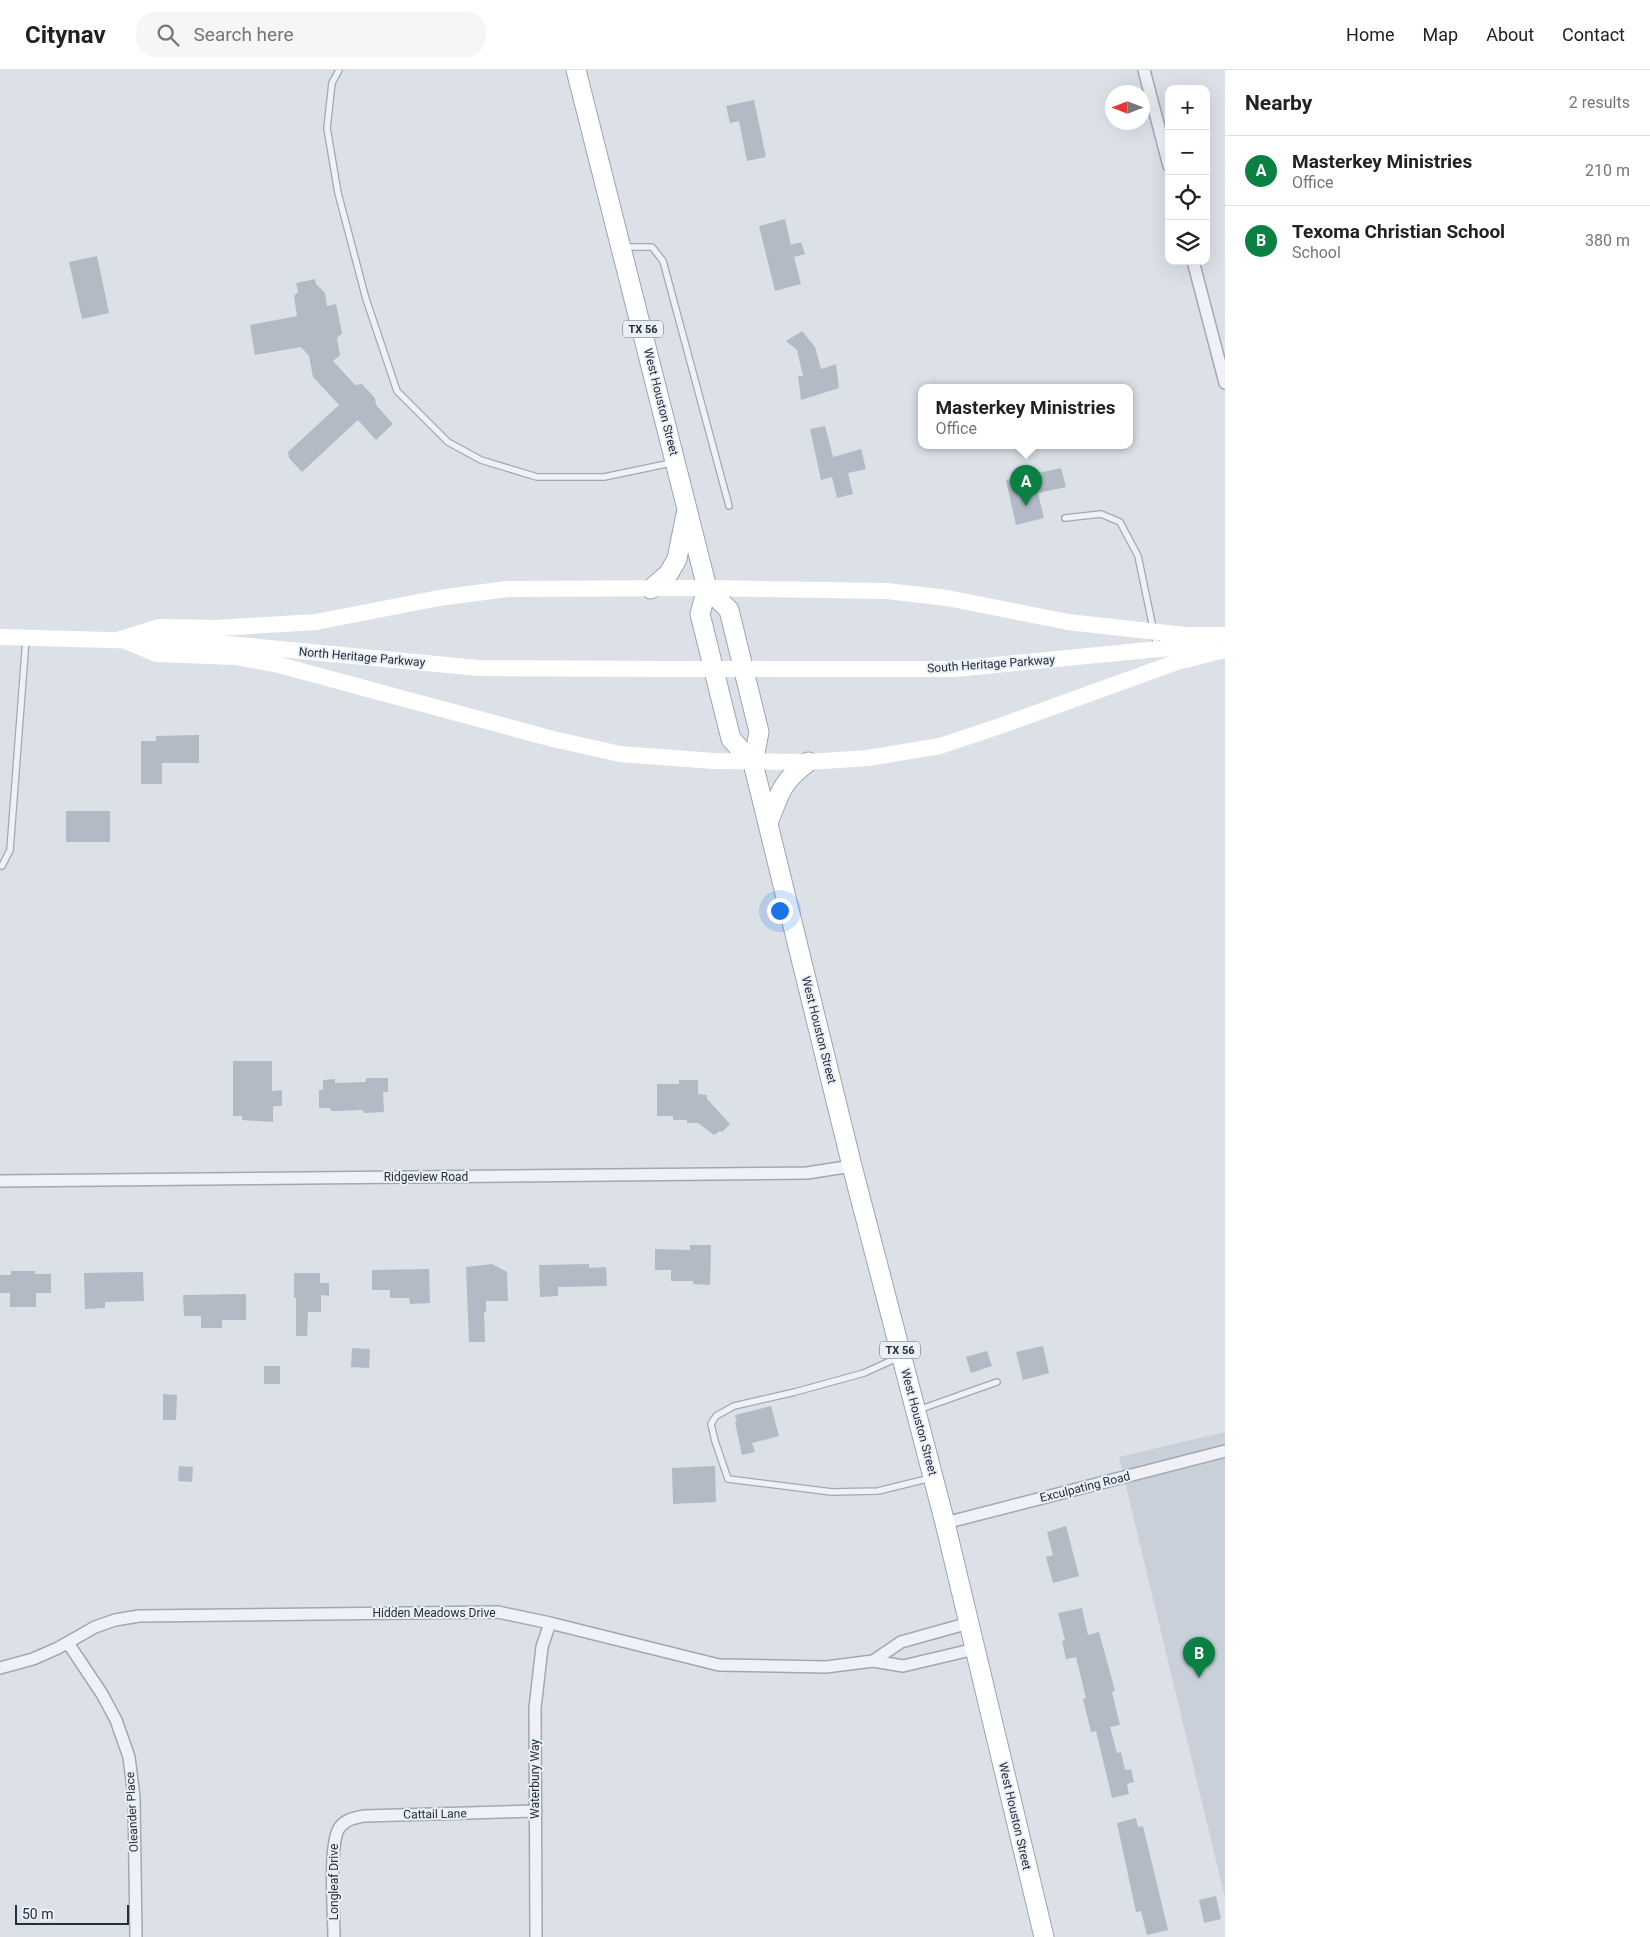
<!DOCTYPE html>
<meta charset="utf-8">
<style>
body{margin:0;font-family:Roboto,sans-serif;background:#f6f6f6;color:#222}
.controls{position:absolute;right:15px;top:15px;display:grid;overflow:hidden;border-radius:10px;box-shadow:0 5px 20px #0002}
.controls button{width:45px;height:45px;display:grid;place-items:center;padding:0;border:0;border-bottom:1px solid #e0e0e0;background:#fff;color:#222;font:25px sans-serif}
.compass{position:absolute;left:1105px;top:15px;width:45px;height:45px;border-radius:50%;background:#fff;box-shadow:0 5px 20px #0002;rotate:270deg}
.scale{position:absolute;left:15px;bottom:12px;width:114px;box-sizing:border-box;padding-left:5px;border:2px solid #242f3f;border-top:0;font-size:14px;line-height:18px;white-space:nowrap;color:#242f3f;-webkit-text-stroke:4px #ebf0f5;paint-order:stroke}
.you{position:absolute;left:779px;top:840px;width:18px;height:18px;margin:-12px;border:4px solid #fff;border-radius:50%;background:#1a73e8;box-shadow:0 0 0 8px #1a73e833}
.badge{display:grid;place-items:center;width:32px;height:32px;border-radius:50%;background:#0b8043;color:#fff;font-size:16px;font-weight:700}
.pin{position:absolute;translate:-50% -41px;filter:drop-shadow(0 1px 2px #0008)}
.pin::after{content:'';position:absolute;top:26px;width:18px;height:15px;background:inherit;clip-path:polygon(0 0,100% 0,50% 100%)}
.popup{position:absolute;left:918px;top:314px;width:215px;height:65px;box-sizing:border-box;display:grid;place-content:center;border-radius:10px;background:#fff;filter:drop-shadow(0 1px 4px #0005);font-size:16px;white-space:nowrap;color:#767676}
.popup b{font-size:19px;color:#222}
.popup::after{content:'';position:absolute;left:50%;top:100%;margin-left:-10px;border:10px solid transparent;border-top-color:#fff}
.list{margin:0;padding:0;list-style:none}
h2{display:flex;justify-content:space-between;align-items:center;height:65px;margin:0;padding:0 20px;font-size:21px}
h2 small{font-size:16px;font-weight:400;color:#767676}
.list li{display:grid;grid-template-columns:32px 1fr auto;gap:15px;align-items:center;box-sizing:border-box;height:70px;padding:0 20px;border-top:1px solid #e0e0e0}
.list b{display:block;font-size:19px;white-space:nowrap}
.list p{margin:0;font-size:16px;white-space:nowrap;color:#767676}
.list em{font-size:16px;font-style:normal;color:#767676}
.icon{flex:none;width:28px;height:28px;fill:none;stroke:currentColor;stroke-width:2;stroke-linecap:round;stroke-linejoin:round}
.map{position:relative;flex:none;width:1225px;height:1867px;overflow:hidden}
header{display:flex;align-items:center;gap:30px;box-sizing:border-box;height:70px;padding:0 25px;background:#fff;border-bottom:1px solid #e0e0e0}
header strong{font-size:24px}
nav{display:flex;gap:28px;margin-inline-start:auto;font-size:18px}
.search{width:350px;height:45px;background:#f6f6f6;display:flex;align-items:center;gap:12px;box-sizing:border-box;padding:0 18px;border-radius:20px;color:#767676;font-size:19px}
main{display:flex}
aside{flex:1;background:#fff}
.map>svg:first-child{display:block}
.built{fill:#c9d0da}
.building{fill:#b2bac5}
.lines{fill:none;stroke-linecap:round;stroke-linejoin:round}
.lane-casing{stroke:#a1a8b2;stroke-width:8}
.street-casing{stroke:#a1a8b2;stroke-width:14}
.primary-casing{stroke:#9aa5b4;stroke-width:21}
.lane{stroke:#eff1f6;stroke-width:5.5}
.street{stroke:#eff1f6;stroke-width:11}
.secondary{stroke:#fff;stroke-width:16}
.primary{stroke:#fff;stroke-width:19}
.secondary-bridge{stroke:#fff;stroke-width:16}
.labels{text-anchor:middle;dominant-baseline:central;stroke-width:4;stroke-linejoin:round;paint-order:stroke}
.shield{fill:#ebf0f5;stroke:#606976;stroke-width:1}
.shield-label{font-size:11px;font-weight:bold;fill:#242f3f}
.street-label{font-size:12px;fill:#242f3f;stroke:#ebf0f5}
</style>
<header>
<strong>Citynav</strong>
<div class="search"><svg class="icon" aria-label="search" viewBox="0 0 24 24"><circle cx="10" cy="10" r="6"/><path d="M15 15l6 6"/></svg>Search here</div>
<nav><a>Home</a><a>Map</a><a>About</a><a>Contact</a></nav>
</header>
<main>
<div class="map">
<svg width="1225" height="1867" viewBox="0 0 1225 1867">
<rect width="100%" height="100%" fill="#dce1e8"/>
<path class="built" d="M1225,1362V1828L1119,1387Z"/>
<path class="building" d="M754,30L766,87L747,91L739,51L730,53L726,36Z
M785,149L791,175L801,172L805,184L794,187L801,214L775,221L759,156Z
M97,186L109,243L82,249L69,192Z
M315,209L316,214L325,223L327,236L336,234L342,263L337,268L340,285L333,291L355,315L362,314L375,328L376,335L393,354L376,370L358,350L302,402L289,388L288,382L339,335L313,307L309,286L301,277L255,285L250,255L297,246L294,226L298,222L296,213Z
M802,261L815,277L821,299L836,294L839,318L801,330L798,306H803L797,280L786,271Z
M825,356L833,387L861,379L866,399L848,403L853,424L837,428L832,407L821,410L810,359Z
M1061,398L1066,417L1038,423L1044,448L1016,455L1006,410Z
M199,665V693H162V714H141V671H156V666Z
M66,741H110V772H66Z
M233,991H272V1021L282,1020V1036H273V1052L242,1050V1046H233Z
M366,1008H388V1022H383L384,1042L364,1043L363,1040L332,1041L329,1038H319V1020H323V1010L335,1009V1013L366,1012Z
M679,1010H698V1024L707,1025V1029L730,1054L722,1062L720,1061L714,1065L698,1053H687V1050H673V1046H657V1014H679Z
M690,1175H711L710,1215L693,1214V1211H671V1200H655V1179L690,1180Z
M492,1194L507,1202L508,1231H486V1242H484L485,1272H469L466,1197Z
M589,1194V1198L606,1197L607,1216L558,1217V1226L540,1227L539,1195Z
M429,1199L430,1233L410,1234L409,1228H390V1220H372V1200Z
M11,1201H35V1204H51V1223H36V1237H10V1223H0V1205H11Z
M143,1202L144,1231L105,1232V1238L85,1239L84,1203Z
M294,1203H320V1213H329V1226L321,1225V1242H308L307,1266H296V1228H294Z
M246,1224V1250H222V1258H201V1246H184L183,1225Z
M1043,1276L1049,1303L1023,1310L1016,1282Z
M352,1278L370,1279L369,1298L351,1297Z
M987,1281L992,1296L971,1303L966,1287Z
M264,1296H280V1314H264Z
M163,1324L177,1325L176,1350H163Z
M771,1336L779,1366L752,1373L755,1382L742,1385L735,1352H737L735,1345Z
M179,1396L193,1397L192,1412L178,1411Z
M715,1396L716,1432L673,1434L672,1398Z
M1066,1456L1079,1506L1053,1513L1046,1487L1053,1485L1047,1462Z
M1082,1538L1088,1565L1099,1562L1115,1621L1112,1622L1120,1655L1110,1657L1117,1683L1121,1682L1125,1700L1131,1699L1134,1712L1127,1714L1129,1724L1112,1728L1096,1661L1091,1662L1083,1629L1086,1628L1076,1587L1066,1589L1062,1571L1065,1570L1058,1543Z
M1136,1748L1138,1757L1143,1756L1168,1860L1147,1865L1141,1841L1136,1842L1117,1753Z
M1216,1826L1221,1849L1204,1853L1199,1830Z"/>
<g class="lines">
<g class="lane-casing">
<path id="lane" d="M339,0L332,13L327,58L338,123L366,229L397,321L448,372L481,390L537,407H604L671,393
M623,177H652L663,191L729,436
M1065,448L1101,444L1120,452L1138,486L1157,577
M2,796L10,780L26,569
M899,1287L864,1303L795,1322L734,1336L716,1346L711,1354L715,1371L728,1409L832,1422L878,1421L931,1408
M918,1340L997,1312"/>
</g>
<g class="street-casing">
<path id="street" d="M1144,0L1169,96
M1193,191L1225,313
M0,1111L807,1103L852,1096
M945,1453L1225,1381
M68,1573L102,1624L116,1650L129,1687L134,1727L136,1867
M873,1591L901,1572L969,1553
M0,1598L33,1589L58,1578L95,1557L115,1550L139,1546L498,1542L550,1553L719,1595L826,1597L873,1591L903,1596L975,1579
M334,1867C334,1845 328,1771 340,1757C346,1749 355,1748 364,1746L536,1741
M536,1867L535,1638L542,1577L550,1553"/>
</g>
<g class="primary-casing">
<path id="primary" d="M576,0L707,518L729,540L759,662L753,693L852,1096L945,1453L1044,1867
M707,518L700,544L731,669L753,693
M651,519L669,503L677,489L686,444
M768,753C780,723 781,712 808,692"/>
</g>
<use href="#lane" class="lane"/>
<use href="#street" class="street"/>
<path class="secondary" d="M0,567L218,573L478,598L664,599
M121,569L157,584L235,587L279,595L553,669L620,684L714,691L808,692L868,688L940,676L1003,655L1177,592L1225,580
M121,569L159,557L217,558L316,552L439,528L507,519L707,518L887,521L947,528L1068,552L1185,565H1225
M788,599H955L1210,574"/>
<use href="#primary" class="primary"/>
<path class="secondary-bridge" d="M664,599H788"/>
</g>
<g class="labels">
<g class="shield">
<rect x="623" y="250.5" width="40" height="17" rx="4"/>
<rect x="880" y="1271.5" width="40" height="17" rx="4"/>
</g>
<g class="shield-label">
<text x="643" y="259">TX 56</text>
<text x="900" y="1280">TX 56</text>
</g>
<g class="street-label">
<text transform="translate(661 332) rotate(76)">West Houston Street</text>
<text transform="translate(362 587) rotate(5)">North Heritage Parkway</text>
<text transform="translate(991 594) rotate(-4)">South Heritage Parkway</text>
<text transform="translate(819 960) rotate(76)">West Houston Street</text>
<text x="426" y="1107">Ridgeview Road</text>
<text transform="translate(919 1352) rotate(75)">West Houston Street</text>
<text transform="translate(1085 1417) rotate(-14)">Exculpating Road</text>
<text x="434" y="1543">Hidden Meadows Drive</text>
<text transform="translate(535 1709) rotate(-90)">Waterbury Way</text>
<text transform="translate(132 1742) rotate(-93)">Oleander Place</text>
<text transform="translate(435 1744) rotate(-1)">Cattail Lane</text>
<text transform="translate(1015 1746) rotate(77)">West Houston Street</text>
<text transform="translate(334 1812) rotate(-90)">Longleaf Drive</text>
</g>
</g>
</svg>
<div class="controls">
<button>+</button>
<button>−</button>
<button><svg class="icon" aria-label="locate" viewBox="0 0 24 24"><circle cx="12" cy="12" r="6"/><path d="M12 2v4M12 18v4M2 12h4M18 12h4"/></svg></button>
<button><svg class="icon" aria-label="layers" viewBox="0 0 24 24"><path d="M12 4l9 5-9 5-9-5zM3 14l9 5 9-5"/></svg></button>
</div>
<svg class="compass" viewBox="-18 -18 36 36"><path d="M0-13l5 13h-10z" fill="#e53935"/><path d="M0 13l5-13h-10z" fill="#767676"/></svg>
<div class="scale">50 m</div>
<div class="you"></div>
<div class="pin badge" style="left:1026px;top:436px">A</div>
<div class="popup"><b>Masterkey Ministries</b>Office</div>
<div class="pin badge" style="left:1199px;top:1608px">B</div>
</div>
<aside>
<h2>Nearby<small>2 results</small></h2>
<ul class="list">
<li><span class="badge">A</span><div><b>Masterkey Ministries</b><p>Office</p></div><em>210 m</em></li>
<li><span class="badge">B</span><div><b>Texoma Christian School</b><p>School</p></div><em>380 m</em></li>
</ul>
</aside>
</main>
